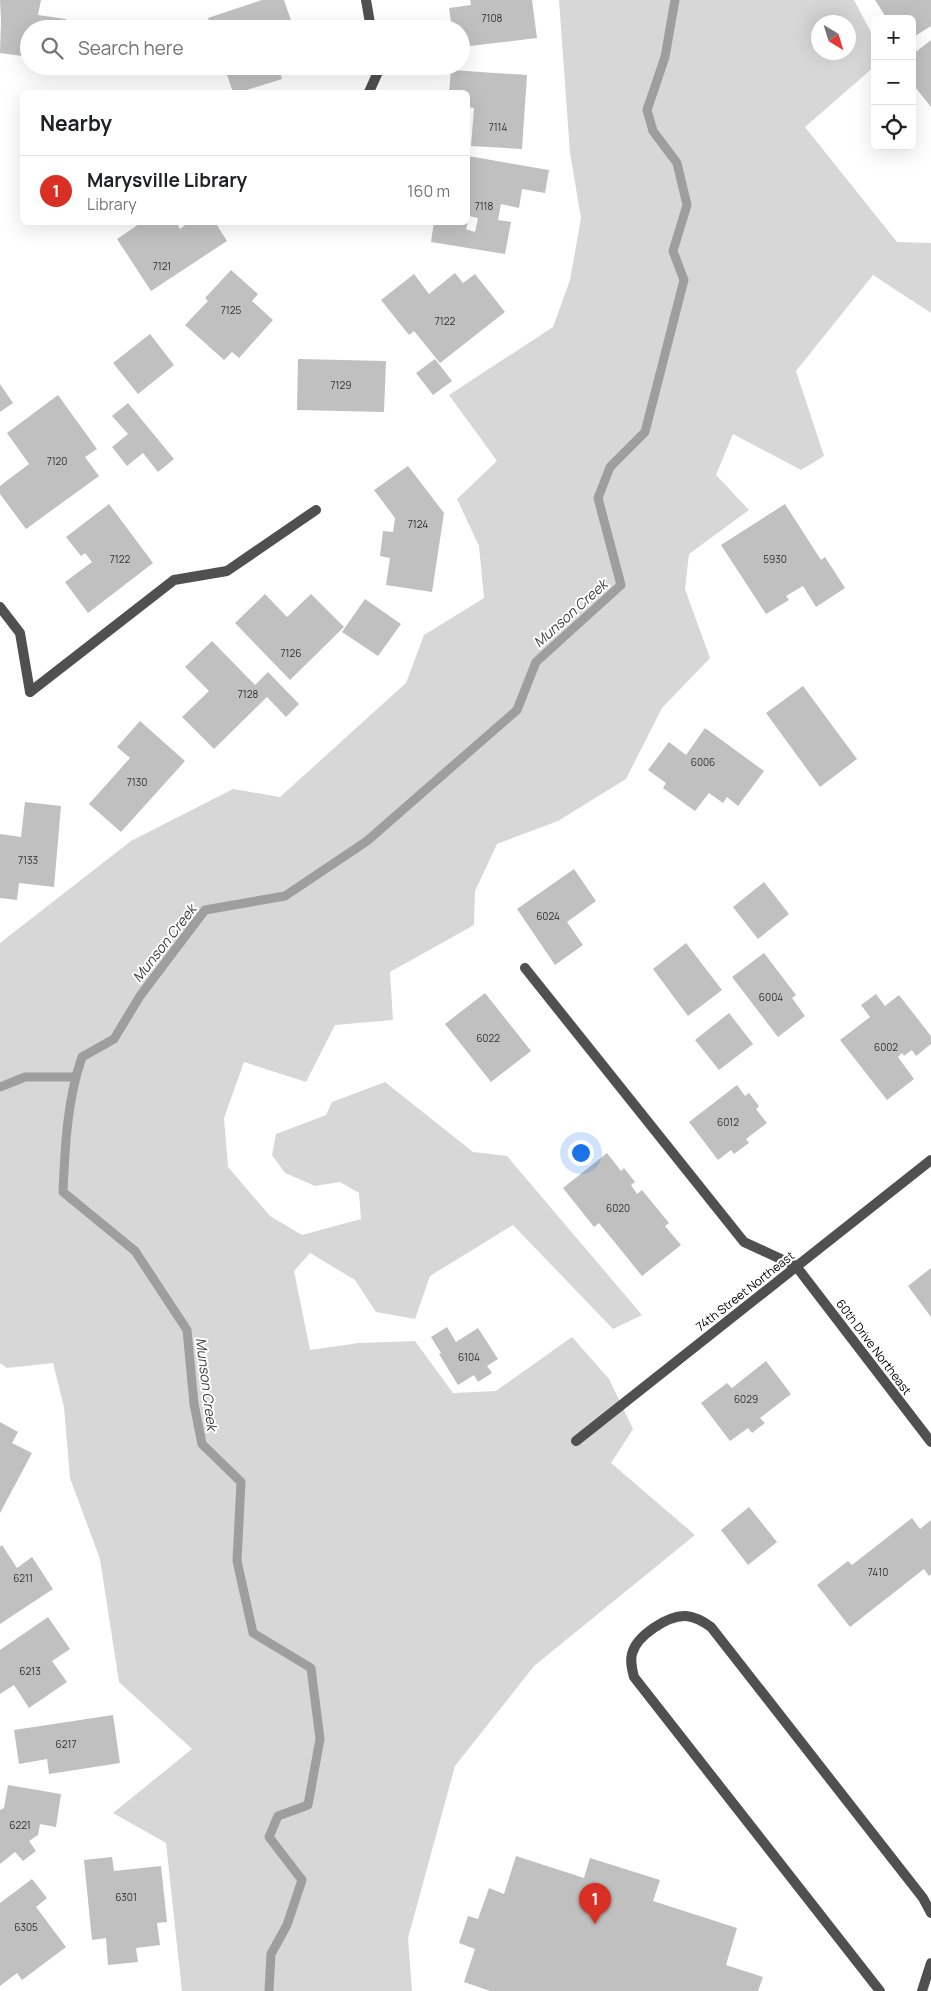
<!DOCTYPE html>
<meta charset="utf-8">
<style>
body{margin:0;font-family:Manrope,sans-serif;background:#f6f6f6;color:#202124}
.controls{position:absolute;right:15px;top:15px;display:grid;overflow:hidden;border-radius:8px;box-shadow:0 5px 20px #0002}
.controls button{width:45px;height:45px;display:grid;place-items:center;padding:0;border:0;border-bottom:1px solid #e0e0e0;background:#fff;color:#202124;font:25px sans-serif}
.compass{position:absolute;left:811px;top:15px;width:45px;height:45px;border-radius:50%;background:#fff;box-shadow:0 5px 20px #0002;rotate:142deg}
.you{position:absolute;left:580px;top:1152px;width:18px;height:18px;margin:-12px;border:4px solid #fff;border-radius:50%;background:#1a73e8;box-shadow:0 0 0 8px #1a73e833}
.badge{display:grid;place-items:center;width:32px;height:32px;border-radius:50%;background:#d93025;color:#fff;font-size:16px;font-weight:700}
.pin{position:absolute;translate:-50% -41px;filter:drop-shadow(0 1px 2px #0008)}
.pin::after{content:'';position:absolute;top:26px;width:18px;height:15px;background:inherit;clip-path:polygon(0 0,100% 0,50% 100%)}
.list{margin:0;padding:0;list-style:none}
h2{display:flex;justify-content:space-between;align-items:center;height:65px;margin:0;padding:0 20px;font-size:21px}
h2 small{font-size:16px;font-weight:400;color:#757577}
.list li{display:grid;grid-template-columns:32px 1fr auto;gap:15px;align-items:center;box-sizing:border-box;height:70px;padding:0 20px;border-top:1px solid #e0e0e0}
.list b{display:block;font-size:19px;white-space:nowrap}
.list p{margin:0;font-size:16px;white-space:nowrap;color:#757577}
.list em{font-size:16px;font-style:normal;color:#757577}
.icon{flex:none;width:28px;height:28px;fill:none;stroke:currentColor;stroke-width:2;stroke-linecap:round;stroke-linejoin:round}
.map{position:relative;flex:none;width:931px;height:1991px;overflow:hidden}
.search{position:absolute;background:#fff;box-shadow:0 5px 20px #0002;left:20px;top:20px;width:450px;height:55px;display:flex;align-items:center;gap:12px;box-sizing:border-box;padding:0 18px;border-radius:28px;color:#757577;font-size:19px}
.panel{position:absolute;background:#fff;box-shadow:0 5px 20px #0002;left:20px;top:90px;width:450px;height:135px;border-radius:8px}
.map>svg:first-child{display:block}
.green{fill:#d7d7d7;fill-rule:evenodd}
.lines{fill:none;stroke-linecap:round;stroke-linejoin:round}
.stream{stroke:#9e9e9e;stroke-width:9}
.building{fill:#c0c0c0}
.service{stroke:#505050;stroke-width:10}
.minor{stroke:#505050;stroke-width:10}
.labels{text-anchor:middle;dominant-baseline:central;stroke-width:4;stroke-linejoin:round;paint-order:stroke}
.number-label{font-size:10px;fill:#303030}
.street-label{font-size:12px;fill:#000;stroke:#fff}
.water-label{font-size:14px;font-style:italic;fill:#3f3f3f;stroke:#fff}
</style>
<div class="map">
<svg width="931" height="1991" viewBox="0 0 931 1991">
<rect width="100%" height="100%" fill="#fff"/>
<path class="green" d="M559,0H854L875,40V66L805,127L897,242L931,243V313L873,275L796,371L824,456L801,470L733,434L716,475L749,510L689,554L685,589L710,658L662,708L626,779L558,821L497,844L475,891L474,925L390,972L393,1020L335,1025L306,1082L244,1062L224,1118L228,1167L270,1216L302,1235L361,1219L359,1193L340,1182L315,1186L285,1173L272,1155L276,1134L326,1115L332,1102L385,1082L473,1152L507,1156L642,1315L613,1329L513,1225L430,1276L415,1319L376,1312L355,1280L310,1253L294,1271L310,1350L359,1343L415,1341L453,1393L496,1391L572,1337L609,1379L633,1429L611,1463L695,1535L534,1666L455,1766L408,1938L412,1991H182L166,1843L113,1813L192,1749L119,1682L100,1559L70,1478L64,1407L53,1363L7,1368L0,1363V943L131,841L233,789L280,797L406,683L424,635L484,598L479,546L457,499L497,461L449,395L553,327L570,280L581,218L570,153ZM818,22H848V52H818Z"/>
<g class="lines">
<path class="stream" d="M0,1087L25,1077H75
M269,1991L271,1954L287,1925L302,1880L269,1837L278,1816L308,1805L320,1739L311,1668L253,1633L237,1561L241,1482L202,1444L194,1404L187,1330L135,1251L63,1192C65,1147 67,1100 82,1057L114,1039L140,996L205,910L285,896L367,841L517,710L536,662L621,585L598,498L610,467L645,432L684,280L673,251L687,205L677,163L653,131L647,110L665,57L675,0"/>
</g>
<path class="building" d="M0,0H41L38,15L66,19L65,29H29V57L0,53L1,21Z
M262,0H284L294,29H212L208,18Z
M470,0H532L537,38L461,47V29H452L449,8L471,5Z
M875,0H931V26L912,38V19H887Z
M931,40V107L912,83V55Z
M224,66H278L282,79L240,92H233Z
M451,70L527,75L522,149L471,146L474,108L468,107V92H449Z
M468,156L549,170L545,193L522,189L519,208L501,204L498,220L511,222L505,254L431,242L434,222H468L466,229L475,232L478,218L469,216L468,221Z
M142,222H176L180,229L189,222H215L227,241L151,291L117,239Z
M231,270L258,294L252,301L273,320L239,358L232,352L224,360L185,325L208,301L205,298Z
M455,273L463,283L475,274L505,312L440,363L414,331L409,335L381,300L414,274L429,294Z
M150,334L174,365L138,394L113,363Z
M298,359L386,361L384,412L297,410Z
M435,359L452,381L433,395L416,373Z
M0,384L13,403L0,412Z
M58,395L97,449L85,457L99,476L26,529L0,494V486L29,464L7,433Z
M128,403L174,459L158,472L143,453L127,466L112,447L128,434L112,416Z
M408,466L444,513L432,592L386,585L390,558L380,556L383,531L393,532L395,518L374,490Z
M109,504L153,563L88,613L65,582L92,562L85,553L81,556L66,537Z
M785,504L821,560L825,557L845,588L816,607L803,586L786,596L789,600L766,614L721,545Z
M265,594L287,617L311,594L344,627L290,680L235,623Z
M365,599L401,624L378,656L342,632Z
M212,641L255,685L268,672L299,704L286,717L267,697L214,749L182,717L209,691L185,667Z
M803,686L857,759L820,787L766,713Z
M140,721L185,761L121,832L89,804L130,758L117,747Z
M705,728L764,771L738,806L727,797L723,803L709,793L695,811L663,788L666,783L648,770L669,742L686,755Z
M25,802L61,806L54,887L19,883L17,900L0,898V834L21,837Z
M574,869L596,901L567,922L583,945L555,965L517,909Z
M764,882L789,914L758,939L733,907Z
M686,943L722,990L688,1016L653,969Z
M764,953L796,995L792,998L805,1016L778,1037L732,977Z
M485,993L531,1051L491,1082L445,1024Z
M876,994L885,1006L899,995L931,1036V1044L916,1056L912,1050L904,1056L902,1053L898,1057L914,1079L887,1100L840,1040L870,1017L861,1005Z
M729,1013L753,1044L719,1070L695,1040Z
M737,1085L745,1096L749,1093L759,1106L756,1109L767,1123L746,1139L749,1143L734,1154L731,1150L718,1160L689,1122Z
M607,1153L621,1171L624,1168L635,1182L631,1185L637,1194L642,1190L669,1223L665,1226L681,1245L642,1276L599,1223L594,1227L563,1188Z
M931,1268V1317L908,1286Z
M447,1327L456,1342L478,1328L498,1359L487,1366L492,1373L478,1382L474,1375L458,1385L439,1354L441,1353L431,1337Z
M766,1361L791,1394L760,1418L765,1423L752,1433L748,1428L730,1441L701,1403L727,1383L732,1388Z
M0,1422L18,1432L12,1443L32,1453L0,1513Z
M749,1507L777,1542L748,1565L721,1530Z
M912,1518L920,1529L931,1520V1574L929,1576L924,1569L850,1627L817,1585L848,1561L852,1565Z
M2,1545L17,1568L32,1557L53,1589L0,1624V1547Z
M48,1617L70,1649L52,1661L67,1682L29,1708L14,1685L0,1694V1650Z
M113,1715L120,1763L49,1774L47,1759L19,1764L14,1730Z
M8,1785L61,1794L56,1827L40,1824L38,1835L29,1841L36,1851L23,1861L15,1852L0,1864V1810L4,1808Z
M516,1856L584,1878L590,1858L660,1880L653,1901L737,1928L726,1965L763,1977L758,1991H490L464,1982L475,1949L459,1943L468,1916L478,1919L489,1888L504,1894Z
M112,1857L114,1871L161,1866L167,1922L157,1923L160,1945L136,1948L138,1962L108,1965L106,1938L92,1940L84,1860Z
M32,1879L47,1898L36,1907L66,1947L22,1980L17,1973L0,1986V1903Z"/>
<g class="lines">
<path class="service" d="M30,692L174,580L227,571L316,510
M525,968L744,1242L796,1266
M880,1991L634,1677C632,1669 630,1662 632,1654C636,1636 668,1615 686,1616C696,1617 703,1621 711,1627L923,1898L931,1913
M922,1991L931,1963"/>
<path class="minor" d="M366,0L371,29
M369,92L378,72L377,66
M0,607L20,633L30,692
M796,1266L931,1442
M576,1441L931,1160"/>
</g>
<g class="labels">
<g class="number-label">
<text x="492" y="18">7108</text>
<text x="498" y="127">7114</text>
<text x="484" y="206">7118</text>
<text x="162" y="266">7121</text>
<text x="231" y="310">7125</text>
<text x="445" y="321">7122</text>
<text x="341" y="385">7129</text>
<text x="57" y="461">7120</text>
<text x="418" y="524">7124</text>
<text x="120" y="559">7122</text>
<text x="775" y="559">5930</text>
<text x="291" y="653">7126</text>
<text x="248" y="694">7128</text>
<text x="703" y="762">6006</text>
<text x="137" y="782">7130</text>
<text x="28" y="860">7133</text>
<text x="548" y="916">6024</text>
<text x="771" y="997">6004</text>
<text x="488" y="1038">6022</text>
<text x="886" y="1047">6002</text>
<text x="728" y="1122">6012</text>
<text x="618" y="1208">6020</text>
<text x="469" y="1357">6104</text>
<text x="746" y="1399">6029</text>
<text x="878" y="1572">7410</text>
<text x="23" y="1578">6211</text>
<text x="30" y="1671">6213</text>
<text x="66" y="1744">6217</text>
<text x="20" y="1825">6221</text>
<text x="126" y="1897">6301</text>
<text x="26" y="1927">6305</text>
</g>
<g class="street-label">
<text transform="translate(745 1291) rotate(-38)">74th Street Northeast</text>
<text transform="translate(874 1347) rotate(53)">60th Drive Northeast</text>
</g>
<g class="water-label">
<text transform="translate(570 613) rotate(-42)">Munson Creek</text>
<text transform="translate(164 943) rotate(-52)">Munson Creek</text>
<text transform="translate(207 1384) rotate(83)">Munson Creek</text>
</g>
</g>
</svg>
<div class="controls">
<button>+</button>
<button>−</button>
<button><svg class="icon" aria-label="locate" viewBox="0 0 24 24"><circle cx="12" cy="12" r="6"/><path d="M12 2v4M12 18v4M2 12h4M18 12h4"/></svg></button>
</div>
<svg class="compass" viewBox="-18 -18 36 36"><path d="M0-13l5 13h-10z" fill="#e53935"/><path d="M0 13l5-13h-10z" fill="#757577"/></svg>
<div class="you"></div>
<div class="pin badge" style="left:595px;top:1924px">1</div>
<div class="search"><svg class="icon" aria-label="search" viewBox="0 0 24 24"><circle cx="10" cy="10" r="6"/><path d="M15 15l6 6"/></svg>Search here</div>
<section class="panel">
<h2>Nearby<small></small></h2>
<ul class="list">
<li><span class="badge">1</span><div><b>Marysville Library</b><p>Library</p></div><em>160 m</em></li>
</ul>
</section>
</div>
